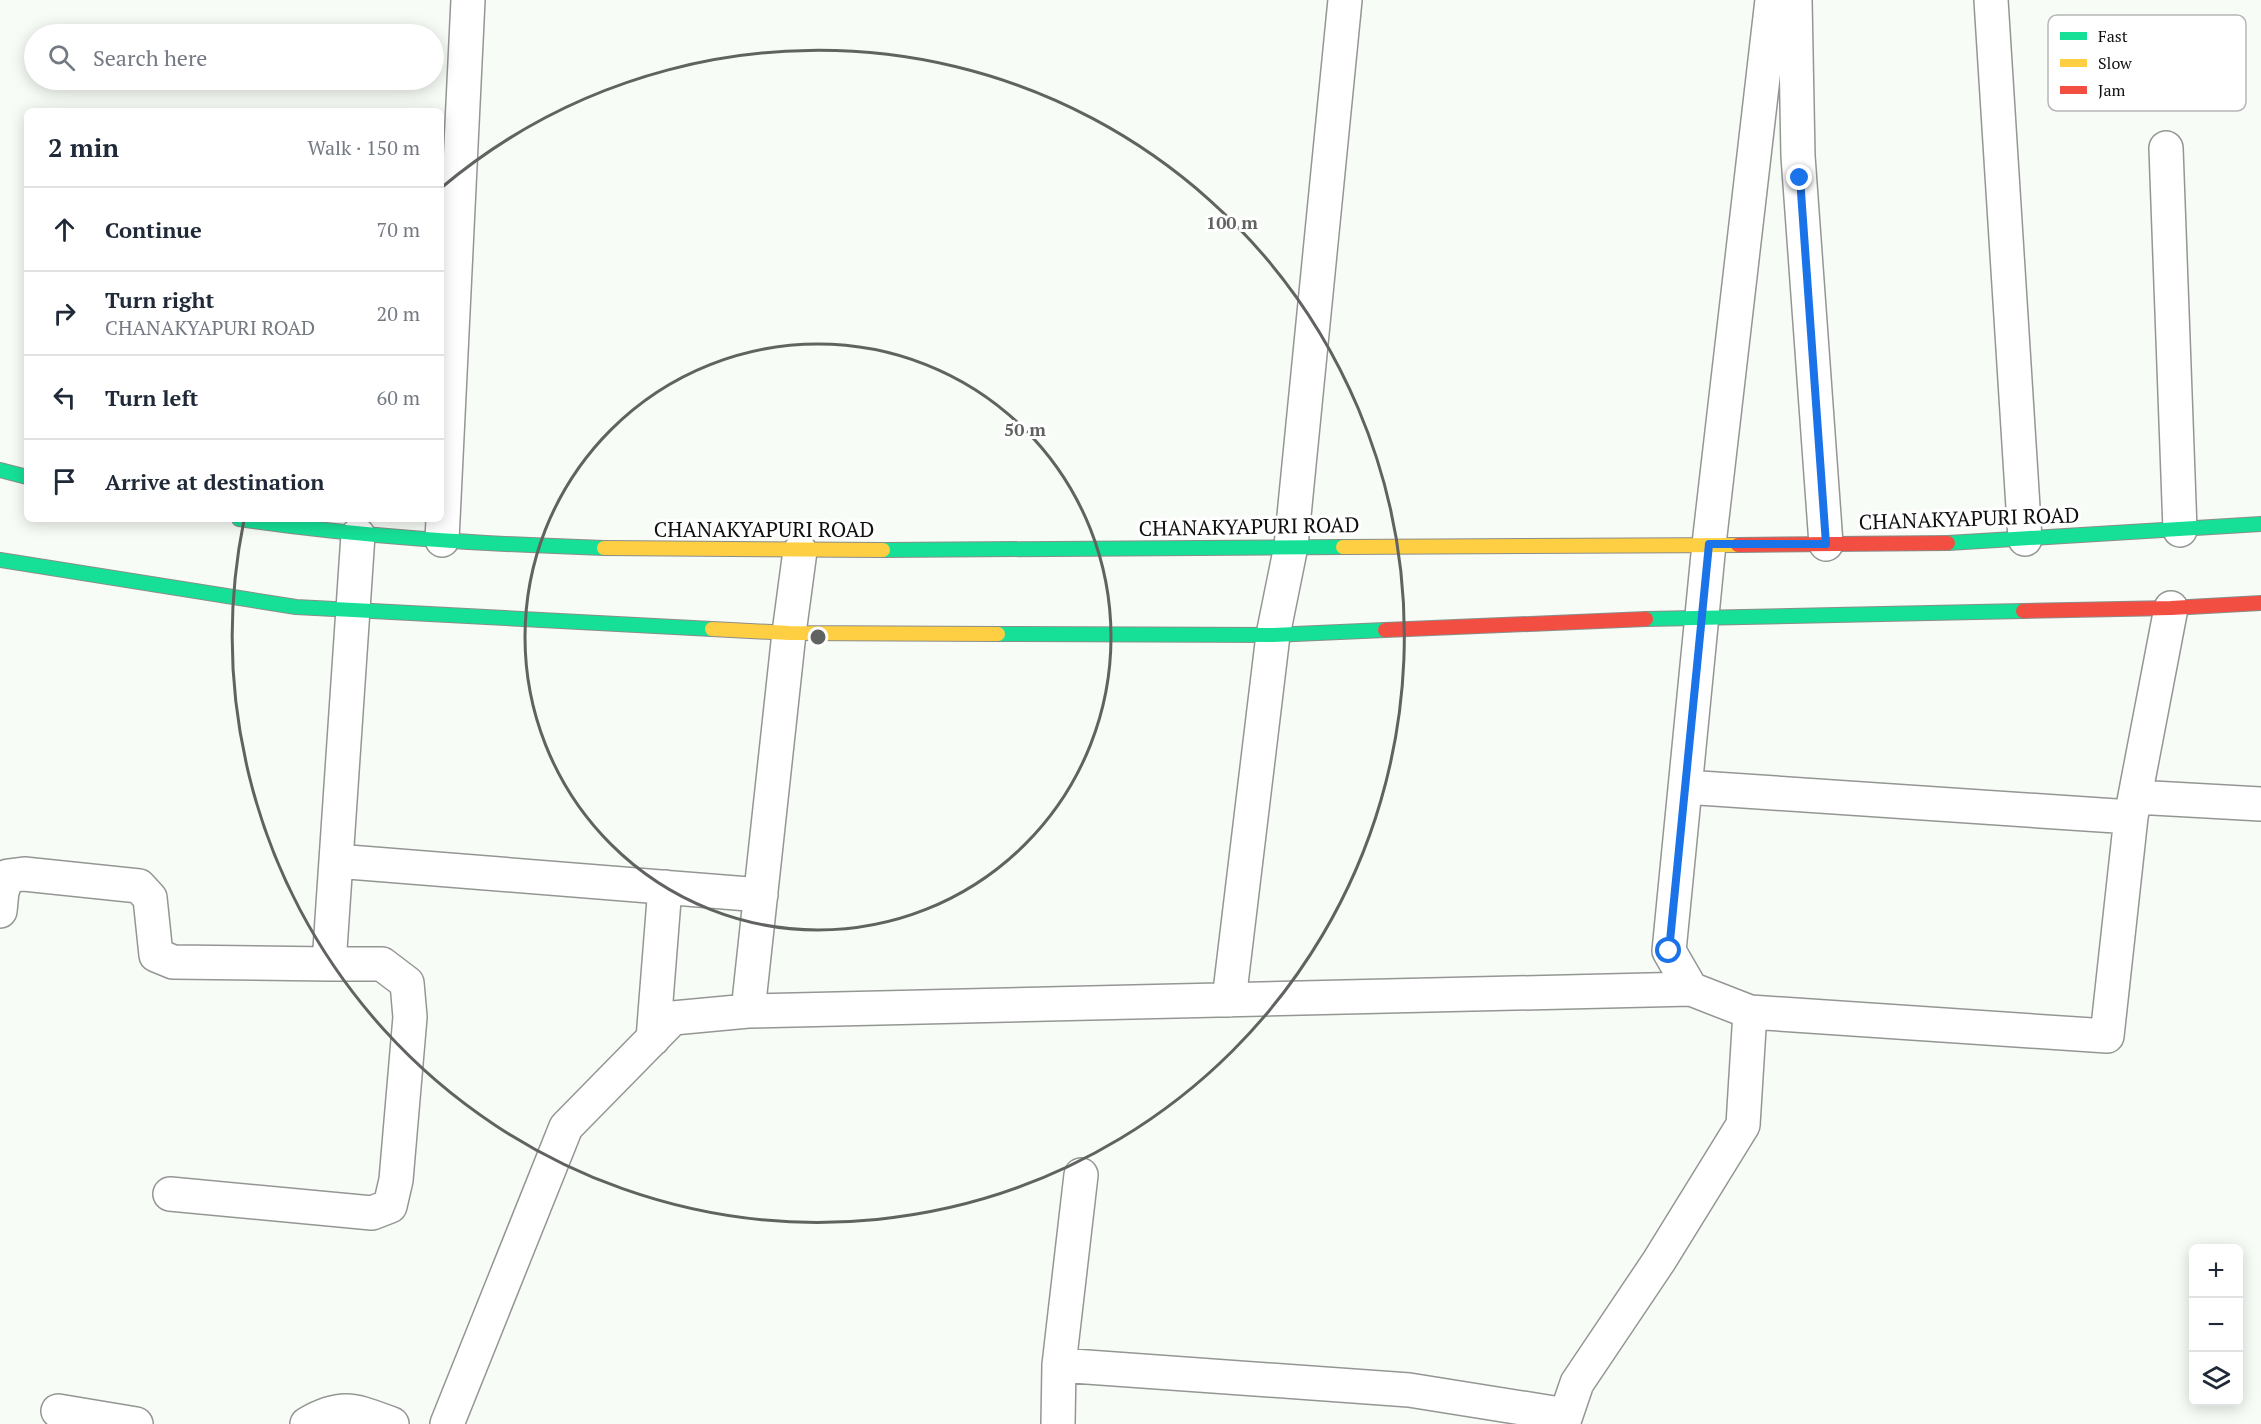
<!DOCTYPE html>
<meta charset="utf-8">
<style>
body{margin:0;font-family:"PT Serif",serif;background:#f2f2f3;color:#1f2937}
.controls{position:absolute;right:18px;bottom:18px;display:grid;overflow:hidden;border-radius:9px;box-shadow:0 3px 15px #0003}
.controls button{width:54px;height:54px;display:grid;place-items:center;padding:0;border:0;border-bottom:2px solid #e0e1e3;background:#fff;color:#1f2937;font:30px sans-serif}
.stop{position:absolute;width:18px;height:18px;margin:-14px;border:4px solid #1a73e8;border-radius:50%;background:#fff}
.stop.end{background:#1a73e8;border-color:#fff;box-shadow:0 2px 6px #0008}
.list{margin:0;padding:0;list-style:none}
h2{display:flex;justify-content:space-between;align-items:center;height:78px;margin:0;padding:0 24px;font-size:26px}
h2 small{font-size:20px;font-weight:400;color:#747a83}
.list li{display:grid;grid-template-columns:39px 1fr auto;gap:18px;align-items:center;box-sizing:border-box;height:84px;padding:0 24px;border-top:2px solid #e0e1e3}
.list b{display:block;font-size:22px;white-space:nowrap}
.list p{margin:0;font-size:20px;white-space:nowrap;color:#747a83}
.list em{font-size:20px;font-style:normal;color:#747a83}
.icon{flex:none;width:33px;height:33px;fill:none;stroke:currentColor;stroke-width:2;stroke-linecap:round;stroke-linejoin:round}
.map{position:relative;flex:none;width:2261px;height:1424px;overflow:hidden}
.search{position:absolute;background:#fff;box-shadow:0 3px 15px #0003;left:24px;top:24px;width:420px;height:66px;display:flex;align-items:center;gap:15px;box-sizing:border-box;padding:0 21px;border-radius:33px;color:#747a83;font-size:22px}
.panel{position:absolute;background:#fff;box-shadow:0 3px 15px #0003;left:24px;top:108px;width:420px;height:414px;border-radius:9px}
.map>svg:first-child{display:block}
.lines{fill:none;stroke-linecap:round;stroke-linejoin:round}
.street-casing{stroke:#949694;stroke-width:36}
.fast-casing{stroke:#8b8d8a;stroke-width:16}
.slow-casing{stroke:#8b8d8a;stroke-width:16}
.jam-casing{stroke:#8b8d8a;stroke-width:16}
.street{stroke:#fefffe;stroke-width:33}
.fast{stroke:#16e098;stroke-width:14}
.slow{stroke:#ffcf43;stroke-width:14}
.jam{stroke:#f24e42;stroke-width:14}
.route{stroke:#1a73e8;stroke-width:8}
.ring{fill:none;stroke:#616360;stroke-width:3}
.labels{text-anchor:middle;dominant-baseline:central;stroke-width:6;stroke-linejoin:round;paint-order:stroke}
.street-label{font-size:21px;fill:#101010;stroke:#fff}
.key{fill:#fff;stroke:#b7b7b7;stroke-width:1.5}
.key-label{font-size:16px;fill:#101010}
.centre{fill:#616360;stroke:#fff;stroke-width:3}
.ring-label{font-size:18px;text-anchor:middle;font-weight:bold;fill:#616360;stroke:#fff;stroke-width:6;stroke-linejoin:round;paint-order:stroke}
</style>
<div class="map">
<svg width="2261" height="1424" viewBox="0 0 2261 1424">
<rect width="100%" height="100%" fill="#f8fcf6"/>
<g class="lines">
<g class="street-casing">
<path id="street" d="M1795,0L1798,156L1826,544
M1991,0L2025,539
M2166,148L2180,530
M442,540L468,0
M1685,787L2131,817
M2135,797L2261,804
M336,861L761,895
M0,911L2,891L8,876L24,874L139,886L150,898L156,955L173,962L329,964L358,535
M1229,1000L1273,635L1291,546L1345,0
M748,1011L789,633L800,551
M1750,1012L2107,1036L2131,817L2171,608
M653,1039L665,887
M170,1194L372,1213L390,1206L396,1180L410,1017L407,983L382,964H329
M1059,1365L1409,1390L1566,1415
M58,1411L136,1424
M307,1424C343,1403 356,1411 392,1424
M447,1424L566,1127L673,1018L748,1011L1691,989
M1058,1424L1059,1365L1081,1175
M1563,1424L1577,1383L1659,1261L1743,1125L1750,1012L1691,989L1669,951L1709,544L1772,0"/>
</g>
<g class="fast-casing">
<path id="fast" d="M0,470L27,477
M239,519C360,537 482,544 604,548
M1948,543L2261,524
M883,550L1343,547
M0,560L296,607L712,629
M1646,619L2023,611
M998,634L1273,635L1385,630"/>
</g>
<g class="slow-casing">
<path id="slow" d="M1343,547L1738,545
M604,548L883,550
M712,629L789,633L998,634"/>
</g>
<g class="jam-casing">
<path id="jam" d="M1738,545L1948,543
M2023,611L2171,608L2261,603
M1385,630L1646,619"/>
</g>
<use href="#street" class="street"/>
<use href="#fast" class="fast"/>
<use href="#slow" class="slow"/>
<use href="#jam" class="jam"/>
</g>
<g class="lines">
<path class="route" d="M1669,951L1709,544H1826L1800,178"/>
</g>
<g class="ring">
<circle cx="818" cy="637" r="293"/>
<path d="M441 188A586 586 0 1 1 244 520"/>
</g>
<g class="labels">
<g class="street-label">
<text transform="translate(1969 518) rotate(-2)">CHANAKYAPURI ROAD</text>
<text transform="translate(1249 526) rotate(-1)">CHANAKYAPURI ROAD</text>
<text x="764" y="529">CHANAKYAPURI ROAD</text>
</g>
</g>
<rect x="2048" y="15" width="198" height="96" rx="9" class="key"/>
<rect x="2060" y="32" width="27" height="8" fill="#16e098"/>
<rect x="2060" y="59" width="27" height="8" fill="#ffcf43"/>
<rect x="2060" y="86" width="27" height="8" fill="#f24e42"/>
<g class="key-label">
<text x="2098" y="42">Fast</text>
<text x="2098" y="69">Slow</text>
<text x="2098" y="96">Jam</text>
</g>
<circle cx="818" cy="637" r="9" class="centre"/>
<g class="ring-label">
<text x="1232" y="229">100 m</text>
<text x="1025" y="436">50 m</text>
</g>
</svg>
<div class="controls">
<button>+</button>
<button>−</button>
<button><svg class="icon" aria-label="layers" viewBox="0 0 24 24"><path d="M12 4l9 5-9 5-9-5zM3 14l9 5 9-5"/></svg></button>
</div>
<div class="stop" style="left:1669px;top:951px"></div>
<div class="stop end" style="left:1800px;top:178px"></div>
<div class="search"><svg class="icon" aria-label="search" viewBox="0 0 24 24"><circle cx="10" cy="10" r="6"/><path d="M15 15l6 6"/></svg>Search here</div>
<section class="panel">
<h2>2 min<small>Walk · 150 m</small></h2>
<ul class="list">
<li><svg class="icon" aria-label="ahead" viewBox="0 0 24 24"><path d="M12 20V5M6 11l6-6 6 6"/></svg><div><b>Continue</b></div><em>70 m</em></li>
<li><svg class="icon" aria-label="right" viewBox="0 0 24 24"><path d="M7 20v-9h11M14 6l5 5-5 5"/></svg><div><b>Turn right</b><p>CHANAKYAPURI ROAD</p></div><em>20 m</em></li>
<li><svg class="icon" aria-label="left" viewBox="0 0 24 24"><path d="M17 20v-9H6M10 6l-5 5 5 5"/></svg><div><b>Turn left</b></div><em>60 m</em></li>
<li><svg class="icon" aria-label="arrive" viewBox="0 0 24 24"><path d="M6 21V4h12l-3 4 3 4H6"/></svg><div><b>Arrive at destination</b></div></li>
</ul>
</section>
</div>
